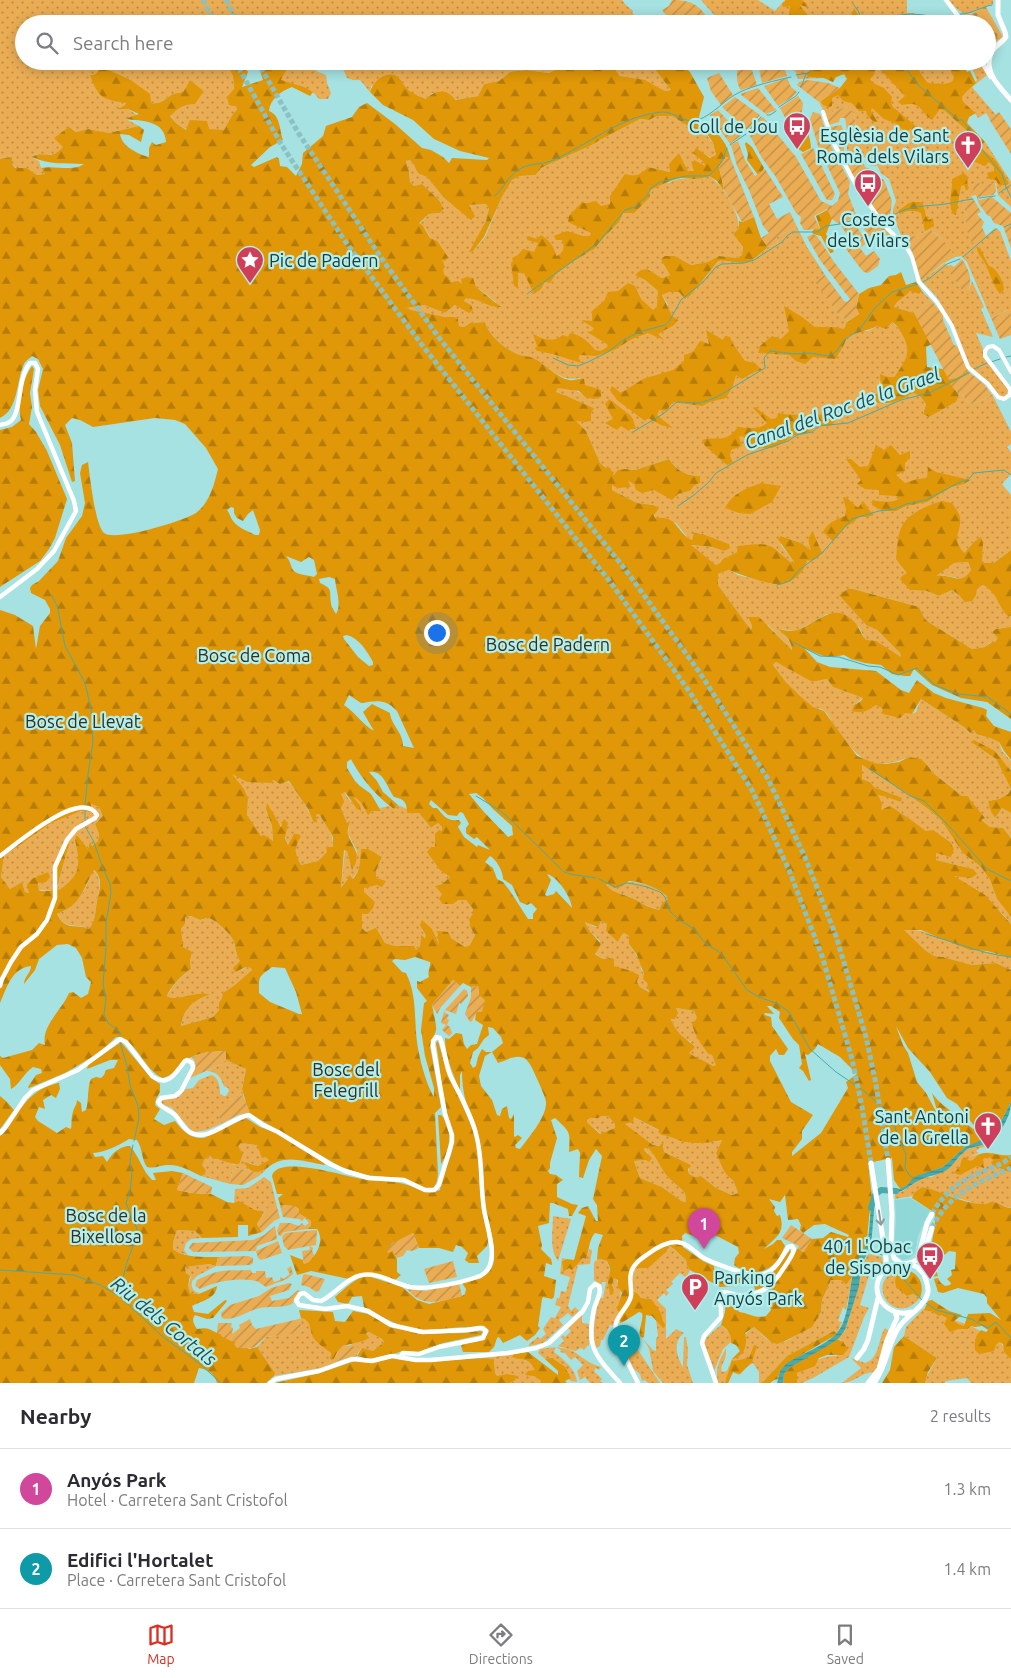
<!DOCTYPE html>
<meta charset="utf-8">
<style>
body{margin:0;font-family:Ubuntu,sans-serif;background:#f7f7f7;color:#2b2b33}
.you{position:absolute;left:436px;top:632px;width:18px;height:18px;margin:-12px;border:4px solid #fff;border-radius:50%;background:#1a73e8;box-shadow:0 0 0 8px #1a73e833}
.badge{display:grid;place-items:center;width:32px;height:32px;border-radius:50%;background:#d93025;color:#fff;font-size:16px;font-weight:700}
.pin{position:absolute;translate:-50% -41px;filter:drop-shadow(0 1px 2px #0008)}
.pin::after{content:'';position:absolute;top:26px;width:18px;height:15px;background:inherit;clip-path:polygon(0 0,100% 0,50% 100%)}
.list{margin:0;padding:0;list-style:none}
h2{display:flex;justify-content:space-between;align-items:center;height:65px;margin:0;padding:0 20px;font-size:21px}
h2 small{font-size:16px;font-weight:400;color:#7c7c81}
.list li{display:grid;grid-template-columns:32px 1fr auto;gap:15px;align-items:center;box-sizing:border-box;height:80px;padding:0 20px;border-top:1px solid #e1e1e2}
.list b{display:block;font-size:19px;white-space:nowrap}
.list p{margin:0;font-size:16px;white-space:nowrap;color:#7c7c81}
.list em{font-size:16px;font-style:normal;color:#7c7c81}
.icon{flex:none;width:28px;height:28px;fill:none;stroke:currentColor;stroke-width:2;stroke-linecap:round;stroke-linejoin:round}
.map{position:relative;flex:none;width:1011px;height:1383px;overflow:hidden}
.search{position:absolute;background:#fff;box-shadow:0 2px 12px #0003;left:15px;right:15px;top:15px;height:55px;display:flex;align-items:center;gap:12px;box-sizing:border-box;padding:0 18px;border-radius:28px;color:#7c7c81;font-size:19px}
.sheet{height:225px;background:#fff}
nav{display:flex;justify-content:space-around;align-items:center;box-sizing:border-box;height:70px;border-top:1px solid #e1e1e2;background:#fff;font-size:14px;color:#7c7c81}
nav a{display:grid;justify-items:center;gap:2px}
nav .on{color:#d93025}
.map>svg:first-child{display:block}
.built{fill:#90d8d7}
.grass{fill:url(#grass-dots)}
.forest{fill:url(#forest-firs);fill-rule:evenodd}
.cemetery{fill:url(#cemetery-stones)}
.garden{fill:url(#garden-furrows)}
.water{fill:url(#water-rules)}
.lines{fill:none;stroke-linecap:round;stroke-linejoin:round}
.stream{stroke:#48abaa;stroke-width:1}
.river{stroke:#48abaa;stroke-width:6}
.trunk-tunnel{stroke:#8bc1c0;stroke-width:5;stroke-dasharray:5 2.5;stroke-linecap:butt}
.tertiary{stroke:#fff;stroke-width:4}
.secondary{stroke:#fff;stroke-width:4.5}
.primary{stroke:#fff;stroke-width:5}
.trunk{stroke:#fff;stroke-width:5}
.oneway{stroke:#909d9c}
.labels{text-anchor:middle;dominant-baseline:central;stroke-width:4.5;stroke-linejoin:round;paint-order:stroke}
.poi-label{font-size:18px;fill:#213b3a;stroke:#b1f0ee;text-anchor:end}
.park-label{font-size:18px;fill:#3b2d1a;stroke:#b1f0ee}
.water-label{font-size:19px;font-style:italic;fill:#2a4949;stroke:#b1f0ee}
</style>
<div class="map">
<svg width="1011" height="1383" viewBox="0 0 1011 1383">
<defs>
<pattern id="grass-dots" width="8" height="8" patternUnits="userSpaceOnUse" patternTransform="scale(1.25)"><rect width="8" height="8" fill="#eaad54"/><path d="M2 2h.1M6 6h.1" fill="none" stroke="#bd8e47" stroke-width="1.8" stroke-linecap="round"/></pattern>
<pattern id="forest-firs" width="22" height="20" patternUnits="userSpaceOnUse" patternTransform="scale(1.25)"><rect width="22" height="20" fill="#e09708"/><path d="M5 1l3.5 6h-7zM16 11l3.5 6h-7z" fill="#b57c0a"/></pattern>
<pattern id="cemetery-stones" width="16" height="16" patternUnits="userSpaceOnUse" patternTransform="scale(1.25)"><rect width="16" height="16" fill="#eaad54"/><path d="M2 7V4a2 2 0 0 1 4 0v3zM10 15v-3a2 2 0 0 1 4 0v3z" fill="#bd8e47"/></pattern>
<pattern id="garden-furrows" width="10" height="10" patternUnits="userSpaceOnUse" patternTransform="scale(1.25)"><rect width="10" height="10" fill="#eaad54"/><path d="M-1 1l2-2M0 10L10 0M9 11l2-2" fill="none" stroke="#bd8e47"/></pattern>
<pattern id="water-rules" width="6" height="5" patternUnits="userSpaceOnUse" patternTransform="scale(1.25)"><rect width="6" height="5" fill="#48abaa"/><path d="M0 2.5h6" fill="none" stroke="#3c8c8b"/></pattern>
</defs>
<rect width="100%" height="100%" fill="#a5e2e1"/>
<path class="built" d="M910,1198L930,1210L918,1236L915,1253L910,1258L903,1260L897,1256L894,1248L896,1221L895,1200Z"/>
<path class="grass" d="M0,0H622L626,5L633,11L632,13L644,24H24V61H225L233,76L234,89L240,107L231,117L224,131L208,129L187,130L176,123L170,115C178,108 184,104 195,103L204,91L190,80L183,92C179,93 173,93 170,96C162,101 160,104 150,103L149,94L131,80L105,68L99,70L94,75L126,103L125,105L119,108L128,109L137,115L126,119L139,126L109,133L88,129L76,132L73,129C62,150 62,157 36,154L33,158L39,161L41,168L45,174L37,175L27,168H16L12,164V157L0,159Z
M701,0H758L775,11L785,0H907V13H915L914,18L917,22L915,24H722Z
M949,0H993V4C970,11 967,23 949,0Z
M291,61H325V68L318,67L316,71L326,75L327,83L331,93L328,99H319L313,92L280,80C284,73 288,69 291,61Z
M336,61H560L559,68L549,73L526,70L510,72L499,81L484,84L478,96L454,100L432,93L426,99L409,92L397,77L371,86L370,92L360,80H353L347,78L344,71Z
M609,61H650L659,75L671,90L665,91L646,81L620,76Z
M788,61H960L967,72L970,71L975,82L977,80L969,61H979L987,75L972,87L996,115L990,119L986,113L978,118L975,113L969,117L966,122L986,143L1011,182V207L998,195L996,183C984,185 980,187 971,196L974,200L962,202L967,216L965,226L986,236L995,228L1000,231L1011,261V315L1007,310L991,318L967,262L961,256L955,257C948,246 941,237 931,230L903,240L893,215V209L896,201L889,179C883,173 881,177 878,166H871L865,157L851,161L850,169L849,168L847,159V139L857,135L854,114L847,106L826,115L819,102L840,88L847,79L844,74L836,77L833,82L824,78L798,79L796,72L790,67Z
M657,116H672L688,126L705,132L713,144L716,155L711,158L696,149L705,162V166L694,171H688L679,153L671,172L648,167L643,173L634,176L651,181L669,183C680,175 694,182 709,176C723,185 739,212 739,228L733,234L743,247L742,255L737,258L719,256L709,262L691,265L675,256L662,259L670,275L662,278L647,269L636,275L645,280L658,291V305L652,311L641,300L628,283L652,318L668,305L662,295L670,291L679,292L686,299L690,296L718,261L755,259L768,247L778,243L776,237L797,227L807,247L825,275L816,282L838,314L848,321L844,329L868,331L877,326L891,322C899,326 910,343 909,352C908,361 899,370 894,377H887L879,382L884,404L898,401L913,393L920,396L926,404L923,413L929,417L956,402L959,395H962L970,404L993,396L1011,432V444L1007,447L1011,452V474L1002,484L1011,495V550L994,563H982V556L974,542L954,563L968,562L971,570L967,577L963,579L941,575L910,590L927,591L939,596L952,590L959,595L983,585L991,590L1009,617L1011,615V627L996,629L992,632L998,638L995,642H991L985,647L972,649L930,623L925,619L919,607L853,589H848L840,595L866,625L877,630L900,653L901,657L876,642L866,641L859,627L827,614L796,631L779,629C784,635 791,641 792,650L768,625H752L751,630L718,585V574L729,570L738,575L777,585L807,560L811,550L801,543L781,536V545L794,562L793,565L779,552L767,545L746,546L737,552L723,559L720,563L716,565L690,545L712,547L724,551L729,544L703,534L695,533L692,540L689,539L676,523L655,518L653,505L637,503L612,490V484L628,481L634,484L678,494L690,491L694,486L700,483V476C682,474 681,473 669,459L635,470L625,469L614,475L600,463L586,431L577,424L575,420L591,414L594,408C580,403 570,396 556,392L558,388C569,388 577,389 585,397V385L580,378C558,383 550,365 532,358C527,356 522,356 517,354C504,348 489,336 485,322L470,323L464,327L458,326L454,317C442,318 416,313 405,308L424,305L445,313L455,305L464,309L471,305L464,301L466,298H472L495,307L496,302C490,298 484,292 477,288C467,282 453,286 445,276C435,262 434,232 419,224L429,214L440,213L444,209L439,200L422,184L414,186L410,182L409,171L406,161L410,160L414,165L416,170L419,174L427,177L444,198L454,206L486,204L489,209L486,221L473,251L485,237L502,197L512,180L520,176L536,175L541,168L592,145L600,140L640,119L649,120Z
M945,263L961,289L968,294L972,281L984,307L981,309L993,337L976,333L983,349V357L1006,386L1008,391L1005,397L1000,396L988,381L971,368L952,322L936,296L921,280L927,277Z
M911,290L919,294L922,291L931,300L914,313L894,307L895,303Z
M776,662L817,681L827,679L833,687L863,698L854,705H876L912,714L916,712L921,699L964,727L969,733L974,730L976,734L990,738L999,742L1002,751L1011,761V771L995,751L971,742L996,759L1011,789L1008,794L999,799L988,801L995,818L1002,808L1011,813V838L1003,828L990,827L981,820L984,818L962,796L933,773L927,765L909,757C868,774 857,757 835,726C831,721 828,713 823,710C820,708 816,709 812,707C796,697 784,679 773,665Z
M862,765L906,793L927,808L941,820L963,853L981,867L990,880L997,899L1011,917V924L1001,912L952,875L973,869L936,860V852L952,856L926,831L900,812L881,811L878,795L887,796L901,802L902,798L874,787L870,782L862,779Z
M230,772C243,781 254,781 269,783L273,780L281,783L289,782C298,793 308,808 313,821L316,815L319,814L332,836L333,847L318,861L301,865L296,856L295,834L288,845L282,827L266,809L272,826L273,842L261,836L255,828L247,815L248,799Z
M345,792L347,797L360,811V805L352,797H356L372,811H381L380,808L389,806L394,809L398,805L407,809V813H419L431,828L438,823L442,827L441,870L450,877L442,884L435,886L457,900H466L473,909V915L469,919L470,927L475,935L470,945L465,947L451,938L437,932L440,945L437,943L432,930H422L426,936V938L421,936L420,946L416,950L413,946H395L385,943L376,929L366,932L361,927L362,914L375,902L363,892L364,887L386,882L376,878V871L382,857L377,854L361,855C362,863 358,873 352,879H348L341,889L345,849L347,851L352,869L357,851L348,834L349,822L347,823L341,808L340,794Z
M91,804L99,807L103,816L95,824L99,834L98,841L92,846L90,841L88,849L78,836L75,840C80,865 83,874 59,890L57,887L69,844L57,884L51,891L42,890L39,891L38,882L41,876H35L29,893L25,892L22,882L10,889L1,877L4,856C26,842 62,807 89,812Z
M93,870C103,878 99,890 97,901C95,912 96,919 89,929C75,922 68,932 57,914C79,907 85,889 93,870Z
M628,882C642,882 656,887 667,896L668,899L662,903L659,910C647,907 641,902 630,897C620,893 614,893 606,885L608,884L621,887Z
M191,916L200,920C203,919 205,918 208,918C215,919 232,935 234,942C236,950 236,953 241,961L237,964L242,970L246,967L251,968L252,970L235,986L229,989L222,998L219,1010L213,1017L181,1026C185,1005 192,1004 209,994L172,999L167,998C168,989 184,974 191,969L190,959L181,944V929L185,924V917Z
M585,921L593,926L597,927L601,921L607,924L618,942L623,931L629,936V944L641,962V969L644,974L650,992L640,987L637,982L614,966L613,960L609,958L603,959L595,953L600,941L589,930Z
M903,930C928,928 950,943 973,950C978,951 984,951 989,952C996,954 1004,956 1011,958V970L996,963L972,965L943,957L934,956L925,950Z
M675,1008L694,1011L697,1018L693,1029L708,1054L712,1055L717,1065L713,1066C704,1060 696,1059 688,1053L691,1042C681,1037 674,1029 671,1018L675,1019L677,1013Z
M226,1060L246,1069L242,1088L243,1095L230,1100V1106L216,1113L223,1123L207,1130L195,1132L191,1130L172,1108L162,1104V1101L165,1099L179,1097L186,1089L193,1088L199,1080L211,1075C219,1077 220,1087 220,1094L224,1096H226L229,1091L228,1088L224,1086C220,1077 218,1072 207,1071L226,1062Z
M602,1116H608L615,1124V1128L601,1134L587,1122V1120L590,1117L598,1118Z
M634,1117L675,1139L714,1142L722,1140L716,1153L733,1180L738,1193L732,1195L716,1188L701,1176L695,1177L689,1174V1164L664,1152V1146L653,1145L624,1124L630,1123Z
M989,1141L990,1143L988,1146L980,1148L976,1151L979,1153L969,1157C974,1156 980,1153 986,1153C994,1152 1003,1157 1011,1155V1208L992,1202L986,1204H977L922,1187L912,1196L895,1199V1193L903,1191L922,1178L932,1177L957,1160L964,1151Z
M241,1143L257,1145L269,1160L258,1166L249,1163L259,1172L272,1164L259,1176L248,1170L233,1168L230,1184L201,1176L204,1175L202,1165L204,1160L210,1156L213,1159L227,1161L235,1165L238,1145Z
M644,1147L648,1148C655,1155 658,1163 664,1172C670,1181 678,1185 685,1193L686,1202H683L662,1187L640,1178L634,1161L646,1160L648,1153L644,1150Z
M264,1177L271,1182L277,1207H268L262,1216L261,1211C251,1210 244,1204 234,1203L235,1189L248,1188Z
M553,1216L571,1219L558,1261C549,1249 553,1231 553,1216Z
M177,1230L195,1231L202,1238L191,1239L186,1243L184,1250L188,1255L177,1252L173,1249V1244Z
M670,1246L686,1260L687,1266L690,1270L686,1278L680,1273L671,1282L673,1284L666,1290L669,1293L666,1296L664,1293L657,1300L666,1309V1339L676,1329L684,1333C672,1342 677,1357 683,1367L684,1337H686L688,1350L687,1365L693,1383H663L653,1371L649,1348L642,1338L653,1350L656,1351V1339L658,1336L656,1319L651,1299L641,1298L634,1293L632,1279L636,1268H648L667,1247Z
M589,1249L592,1250L590,1264L578,1265L568,1306L571,1311L575,1307L579,1311L572,1317L568,1313L559,1320L563,1325L543,1343L529,1346V1344L538,1337L540,1339L546,1334L543,1329L551,1317L555,1318L561,1307L555,1305L557,1298L559,1299L561,1291L566,1292L570,1277L560,1274L562,1258L567,1259L562,1261L563,1272L583,1258L586,1259Z
M868,1254L882,1257L883,1266L875,1263L870,1272L860,1305L869,1308L864,1317L849,1357L813,1378L802,1383H797V1373C812,1364 819,1355 837,1356L845,1346L841,1340L837,1339L845,1331L848,1321L858,1287L859,1271Z
M600,1259L607,1261L611,1273L610,1276L613,1294L614,1290L612,1285L614,1278H616C624,1294 621,1309 614,1326L610,1325L603,1340H601L600,1346L595,1348C592,1332 595,1313 600,1298H603L606,1282H602L601,1285L594,1280V1263L595,1261Z
M210,1264L216,1266L197,1276L192,1281C190,1288 195,1294 202,1293L195,1294L190,1293L188,1286L191,1277L186,1273L185,1267Z
M897,1270L895,1280L907,1296L913,1294L920,1298C896,1328 863,1285 897,1270Z
M853,1276L846,1310L843,1307L838,1321L842,1322L837,1333L834,1331L787,1356L762,1383H759V1372L753,1363L745,1368L739,1375L733,1372L728,1383H718C715,1367 719,1362 726,1348C726,1351 726,1356 725,1359C723,1364 720,1366 722,1372L727,1371L732,1359L740,1351L743,1336L754,1327C760,1332 765,1339 772,1342C787,1349 811,1322 821,1313L822,1300L831,1280H841L846,1285Z
M923,1309L933,1312L973,1327L1001,1343L1011,1359V1383H971L967,1378L946,1381L945,1383H925L927,1376L937,1358L904,1336L906,1327Z
M582,1315V1323L589,1324V1346L588,1345L584,1350L581,1348L575,1351L558,1346L564,1341L561,1337L563,1335L565,1337L571,1331L568,1328Z
M301,1318C312,1321 309,1324 312,1332C314,1338 327,1348 331,1353L330,1358L331,1360L327,1366L321,1368L274,1376L275,1373L257,1347L266,1337L303,1331L299,1319Z
M721,1325L730,1333L732,1341L723,1349L714,1371C707,1342 693,1347 721,1325Z
M885,1328L888,1330V1332L877,1368L874,1372C862,1372 854,1383 842,1383L861,1368L851,1358L865,1363C880,1359 878,1338 885,1328Z
M369,1332L382,1339L384,1342L373,1351L349,1346C355,1341 363,1342 368,1338L366,1333Z
M632,1341L660,1383H648L645,1380L642,1381L640,1374L633,1368L622,1343Z
M556,1347L554,1352C563,1359 576,1369 577,1382L571,1381L538,1353L540,1349C552,1347 565,1346 576,1353C584,1359 592,1365 601,1367L599,1370L596,1368L594,1371L602,1379L600,1381L603,1383H590L585,1377L580,1380L577,1371L583,1365L575,1357L571,1360L565,1353L560,1352L561,1350Z
M514,1354L513,1356C524,1362 528,1357 536,1370L534,1376L541,1381L540,1383H510L514,1381L497,1376L495,1373L494,1359L485,1358Z"/>
<path class="forest" d="M786,0H802L807,4V7L800,5C803,11 811,17 815,24H785L789,15L790,6L783,7L782,5Z
M854,8L863,23L866,22L869,17L882,16L892,19V23L849,24Z
M225,61H241L248,72L242,87L263,80L259,68L253,61H291C288,69 284,73 281,80L304,87L313,92L310,96L292,87C281,91 270,99 269,111C281,116 279,129 283,140L270,147L251,165L254,167L277,157L279,159L280,166L287,167L296,176L302,164L303,153L323,136L326,126L352,117L359,107L367,103L395,124L422,148L431,150L443,157L449,163L452,158L487,160L489,158L460,151L434,139L413,120L383,105L370,92C373,81 387,69 398,77C403,82 405,89 411,92C416,95 421,97 426,99C435,90 447,88 455,100L478,96L484,84L499,81L510,72L526,70L549,73L559,68L560,61H609L620,76L645,80L665,91L671,90L659,75L650,61H681L684,67L690,72L704,97L698,121L699,130L688,126L672,116H657L649,120L640,119L600,140L592,145L541,168L536,175L520,176L512,180L502,197L484,237L473,251L469,252L486,221L489,209L486,204L469,205L475,216L471,220L444,198L427,177L419,174L416,170L414,165L410,160L406,161L409,171L410,182L414,186L422,184L439,200L444,209L440,213L429,214L419,223L423,226L430,238L437,241L448,257L445,261L442,260L445,267L443,270L444,274L452,282L458,281L462,284L461,279L467,277L473,278L476,287L501,307C489,308 478,298 466,298L464,301L471,305L473,310L469,313L455,305L445,313L424,305L406,308L411,310L445,317H454L458,319L459,326L464,327L470,323L485,322C489,336 504,348 517,354C522,356 528,356 533,358C545,363 555,377 569,380C574,381 579,378 584,379L585,385L601,390V397L594,399L585,397L579,391L558,388L556,392C569,396 581,403 594,408L591,414V421L585,422L576,421L586,431L600,463L606,468H610L614,475L618,470L625,469L635,470L669,459C679,472 684,475 700,476V483L694,486L690,491L678,494L672,500L654,490L642,493L636,490L634,484L628,481L631,487L618,488L612,485V490L637,503L653,505L659,508L654,515L655,518C679,515 676,533 692,540L694,533L703,534L729,544L730,548L724,551L712,547L691,545L716,565L720,563L723,559L737,552L738,546C746,545 759,543 767,545C777,548 785,559 793,564L794,562L778,539L781,536L801,543L811,550C809,543 806,538 813,532L822,553C817,558 814,562 807,560C805,573 791,583 779,585C771,585 737,574 729,570L718,574V585L751,630L752,625L748,617H759L792,650C792,641 784,634 778,629C784,630 791,632 797,630C813,625 831,605 847,616C859,623 859,632 866,640L876,641L901,657L900,653L877,630L866,625L839,595L848,589H853L919,607L925,619L930,623L972,649L985,647L992,642H995L998,638L992,632L996,629L1011,627V719L987,702L961,698L932,685L914,669L910,676H905L892,674L881,665L865,663L851,659L844,655C822,659 823,655 804,648L817,662L830,667L876,671L901,690L909,693L917,680L934,693L946,698L983,708L987,710L986,716L994,726L1011,732V760L1004,751L999,742L990,738L976,734L974,730L970,733L964,727L921,699L912,714L905,713L900,718L883,714L882,708L876,705C867,711 863,714 852,711L854,705L861,701L863,698L833,687L827,679L817,681H811L776,662L773,665L786,682L801,697L813,707L824,711L857,756L874,763L886,764L899,762L909,757L921,759L927,765L933,773L962,796H967L985,818L981,820L990,827L1003,828L1011,838V917L997,899L990,880L981,867L963,853L941,820L927,808L906,793L862,765V779L870,782L874,787L902,798L901,802L887,797L878,795L882,804L881,810L890,806L910,819L926,831L933,830L950,842L954,849L951,857L936,853V860L973,869L977,874L971,878L954,876L985,895L1011,924V958L987,951L970,950L921,930H904L925,950L934,956L943,957L972,965L996,963L1011,970V1102L997,1129L986,1139L965,1147L943,1167L917,1176L907,1185L900,1189L894,1180L892,1158L868,1163L872,1197L869,1217L867,1240L865,1248L856,1263L853,1276L846,1285L841,1280H831L822,1300L821,1312L812,1327L783,1342L777,1344L771,1342L754,1327L745,1333C748,1343 745,1357 732,1359L740,1351L736,1345L731,1343C732,1335 727,1328 721,1325L725,1312L726,1302L735,1301L739,1312C749,1313 755,1319 766,1316L771,1310L767,1292L780,1276L798,1248L803,1252L812,1239L823,1238L831,1232L848,1237L849,1235L825,1224L814,1225L803,1233L800,1230L801,1225L798,1219L788,1220L785,1195L780,1202L769,1199L775,1207L774,1211L777,1216L780,1215C786,1234 775,1237 764,1249L773,1244L777,1240H781L785,1246C782,1251 781,1257 777,1261C764,1275 749,1276 734,1265L735,1258L739,1253L738,1247L713,1234L707,1238L703,1239L685,1233L682,1236L683,1247L703,1261L714,1266L715,1274L729,1278L742,1275L758,1278L763,1276L779,1265L790,1250L791,1252C782,1268 774,1287 755,1290L754,1285H748V1283H734V1286L720,1287L690,1270L687,1266L686,1260C680,1255 676,1250 670,1246L667,1247V1251L648,1268H636C631,1276 633,1283 634,1292L637,1293L641,1298L651,1299C656,1306 662,1311 663,1322L665,1324V1327L663,1328L652,1316L646,1315L644,1337L642,1338L640,1336C638,1328 644,1321 642,1313L639,1312L623,1322L620,1323V1321H615L619,1312L617,1310L622,1293L618,1287V1280L614,1278L612,1285L614,1290L613,1294L610,1295C610,1290 608,1287 608,1282C609,1270 613,1274 607,1261L600,1259L597,1260L598,1248L603,1235L595,1233C589,1239 589,1251 586,1259L583,1258L572,1270L569,1268L563,1272L562,1261L567,1259L574,1260L586,1216L578,1213L582,1208L588,1206L596,1221H598L597,1205L593,1199L602,1156L596,1149L589,1160L583,1178L579,1177L580,1153L578,1149L569,1152C570,1131 571,1133 555,1118L551,1120L557,1138L550,1163V1168L548,1171L550,1174L556,1175L563,1180L557,1184V1197L572,1204L578,1205L572,1216H569L568,1209L553,1203H550L549,1223L538,1226L542,1246L541,1249L551,1259L552,1263V1265L546,1263L544,1276L556,1280L554,1297L552,1299L543,1297L542,1299L538,1326L540,1328L535,1335L527,1341L520,1335L503,1343L499,1337L497,1338L494,1347L489,1352H463L461,1346L463,1344C473,1342 485,1342 489,1331L488,1329C475,1323 439,1331 422,1330C400,1328 383,1317 364,1307L362,1296L352,1297L348,1304L338,1302L335,1297C345,1289 355,1277 368,1276L402,1287L417,1300L429,1304L462,1296L465,1294L466,1289L462,1283C474,1280 486,1279 492,1267C499,1253 487,1219 485,1203C483,1180 483,1157 478,1134C476,1122 469,1113 466,1102C463,1092 462,1081 462,1071L460,1075V1089H459C452,1071 445,1056 445,1038L449,1039L456,1033L462,1034L464,1044L467,1049L471,1045L477,1044L483,1025L475,1020L479,995L478,986L471,987L463,983L460,986L453,980L432,1005C433,1010 437,1027 436,1030C435,1035 432,1039 430,1046L441,1107L435,1113L438,1174L437,1181L434,1188H424L406,1179L366,1175L341,1167L249,1113L242,1089L246,1069L226,1060L225,1051C211,1052 197,1052 185,1061C176,1068 178,1073 163,1078C144,1071 136,1037 116,1037L99,1053L65,1073L29,1088L28,1087L36,1075L42,1073L41,1069L33,1067C23,1074 20,1084 11,1089L10,1079L0,1065V1056L3,1058L32,1050L39,1043L45,1045C41,1026 62,1010 69,993L73,992L81,998L88,994L91,982L86,977L82,958L76,948L68,944L57,945L39,959L35,970L24,984C24,977 31,973 31,966C12,968 7,987 0,1003V610L15,615L33,626L36,649L40,626L50,613V609L45,600L31,593L30,588L32,585L39,581L58,561L66,538L82,516L85,503L80,473L82,465L88,462C90,476 95,525 104,533C115,542 184,521 196,513C210,502 214,485 218,469L206,448L185,424L175,420L155,418L93,427L80,420L72,418L65,425L72,443L75,481L72,482L60,445L40,406L38,390L43,369L38,359L32,356C29,359 25,361 24,364C16,381 19,409 0,418V159L12,157V164L15,168H27L37,175L45,174L41,168C54,165 73,172 84,164C67,163 48,165 32,157C43,149 50,162 63,147L54,138L69,127L76,132L88,129L109,133L139,126L144,130L141,142L129,135L120,134C122,147 138,154 149,157V148L152,142L156,145L166,142C165,120 142,121 125,119L139,114L128,109H118L125,105L126,103C102,99 99,99 90,75H94L99,70L105,68L131,80L150,94L151,103C161,104 162,101 170,96C173,93 179,93 183,92L190,80L204,91L195,104C184,104 178,108 170,116L176,123L186,130L190,120L207,121L209,129L224,130L231,117L239,107L229,105L227,97L234,89L233,76ZM231,507L234,508V513L237,518L243,521L248,514L253,510L260,530L259,535H255C248,531 238,528 233,521C230,517 230,514 227,510ZM286,556L301,562L309,557L314,560L317,574L314,577C308,575 297,575 293,570C291,567 291,562 286,556ZM329,577L335,579C336,591 342,604 336,614C335,612 331,607 331,603C329,592 334,589 320,583L319,579ZM347,635C360,639 366,650 373,662V665L369,666L358,657L344,639L343,636ZM349,695L361,703C376,701 385,698 397,711L414,748L403,746C403,732 391,725 390,713L372,704L363,712L374,731C363,725 355,712 344,705ZM351,759C360,777 377,797 394,809L398,805L383,792L377,781L369,772C383,769 387,787 394,797C404,799 407,802 407,813H419L431,828L438,823L442,827V831L439,830L435,834V847H431L427,852L440,870L450,877L442,884L435,886L442,894L439,899L443,904H453L458,900H466L473,909V914L469,919L470,927L475,935L470,945L465,947L451,938L448,932L437,931L439,945L432,929L422,920L420,925L426,936L425,938L421,935L420,946L416,950L414,946H395L385,943L376,928L366,932L362,928V914H368L373,908L375,902L364,892V888L377,885L382,887L386,881L376,878V871L382,857L368,849H361C360,860 361,870 353,879L349,875L348,879L341,888L344,850L347,851L352,870C363,853 352,848 348,834C347,830 349,825 350,821L347,823L341,808L344,801L341,794L345,792L357,809L361,811L360,805L353,797C361,799 364,808 368,815L372,811H381L371,794L360,786L355,781L347,768V762ZM232,774L247,782L271,783L273,780L280,784L289,781L308,809L313,821L317,823L316,815L319,814L333,837V847H326L327,852L318,861L301,865C294,853 294,848 301,836L298,834H294L288,845L285,838L288,823L284,819L281,827L267,803L266,809L272,826L273,841L264,835L261,836L247,815L248,799L244,789ZM476,793L483,798L493,809L512,826L513,835L508,837L484,812L469,794ZM431,800L448,815L457,816L460,812L463,813L469,824L466,828V833L474,839L477,837L490,850L478,845L477,847L464,837L458,827L461,823L459,820C447,822 443,815 437,808H433L429,804ZM91,804L99,807L103,816L95,824L99,834L98,841L92,846L90,841L88,849L78,836H76L75,840C80,865 82,874 59,890L57,887L69,844L68,843L57,866V884L51,891H39L38,883L46,882L50,877L48,872C37,878 36,873 27,885L29,893L25,892L22,882L10,889L1,877L4,856L51,823L81,811L91,812ZM490,856C496,859 503,871 503,879L512,885L520,902L527,905L531,903L537,909L533,914V919H528L510,891L503,882L497,879L493,868L485,862ZM94,870C104,879 99,891 97,901C95,912 96,919 89,929C76,923 66,932 57,914C82,905 82,890 94,870ZM547,874C558,877 571,897 572,908L556,891L554,894L547,896L545,895L551,880ZM629,881C642,882 656,887 667,896L668,899L662,903L659,910C649,908 642,903 632,898C621,893 615,894 606,885L608,884L614,888L621,887ZM191,916L200,920C203,919 205,918 208,918C215,919 232,935 234,942C236,950 236,953 240,961L233,968L235,972L246,967L251,968L252,970L235,985L223,993L222,998L219,1003V1010L213,1017L181,1026C183,1008 194,1001 210,994C194,991 181,1001 167,997C168,989 184,973 191,969L190,960L192,952L183,947L181,929L185,924V917ZM601,921L607,924L606,931L618,942L623,932L629,936V944L637,955L644,974L643,979L647,983L649,992L640,987L637,982L639,975L628,970L614,966V959L609,958L603,959L595,954L601,944L589,930L585,922L598,927ZM415,957L430,962C431,967 427,971 429,977L420,982L417,981V988L427,1001L424,1003L421,1030L425,1056L434,1088V1097C426,1084 419,1057 417,1042C414,1018 417,995 406,973L402,972L392,961L395,959L405,960ZM272,967L285,968L296,992L302,1014H299L270,1002L259,993C259,975 258,978 272,967ZM767,1006H771L780,1012L779,1018L793,1039L799,1045L802,1064L799,1068L803,1071L809,1081L811,1080L805,1054L808,1055L815,1049L818,1044L840,1057L857,1074L846,1082L848,1088L821,1133L792,1156V1152L802,1139V1131L813,1115L791,1102L770,1061V1056L776,1049L779,1055H784L788,1049L772,1026L771,1017L765,1015L764,1013L774,1014ZM676,1008L694,1011L697,1018L692,1024C694,1035 702,1045 708,1054L712,1055L716,1065L713,1066C704,1060 697,1059 689,1053L695,1047C684,1036 677,1035 671,1019H675L678,1013ZM896,1026L908,1048L930,1072L947,1098L957,1104L979,1132C969,1127 965,1122 956,1115C947,1108 939,1103 932,1093L939,1117L926,1093L917,1082L908,1053L903,1045ZM488,1027L493,1028L501,1037L503,1043L492,1052H486L482,1049L478,1057L476,1066L473,1068L470,1063L473,1052L478,1048L484,1039L489,1035ZM492,1052L498,1063C504,1061 513,1056 520,1057C525,1057 529,1062 531,1066C534,1072 546,1097 546,1102C547,1117 528,1138 520,1149L516,1148L515,1145L522,1138L518,1135L515,1137L514,1136V1114L511,1119L509,1118L507,1106L502,1109L500,1116L497,1115L492,1100L481,1086L479,1076L485,1056ZM602,1116H608L615,1124V1128L600,1134L587,1122V1120L590,1118H598ZM634,1117L659,1130L658,1132L662,1135C671,1136 676,1140 685,1142C697,1144 710,1143 722,1140L716,1153C721,1163 723,1174 733,1180L738,1193L732,1195L716,1188L701,1176L695,1177L689,1174L688,1169L691,1166L689,1164L664,1152L663,1143L659,1146L653,1145L625,1124L633,1122ZM644,1148H648C655,1155 658,1163 664,1172C670,1181 678,1185 685,1193L686,1202H683L662,1187L640,1178L634,1161L646,1160L649,1162L652,1158L644,1150Z
M815,61H905L906,66L912,65L919,70C920,73 926,81 928,83L944,84L952,82L954,78L948,63L942,61H960L967,72L970,71L976,83C958,99 957,98 976,113L969,117L967,123L985,142L982,144L945,111L940,109L932,120C918,110 922,101 902,105L898,102L905,96L876,65L874,75L870,79L873,83L884,88L892,97L891,103L893,107L917,127L913,130L910,129L906,133L897,124L884,119L872,108L871,111L878,122H874L867,115L866,111H859L852,103C844,102 843,101 838,95L832,98V106L829,107L823,105L821,101L840,88L847,79L844,74L836,77L833,82L824,78L809,77L806,74L816,65Z
M804,122C807,130 811,140 811,148L803,152L798,149L800,143L795,140L789,126Z
M713,127C720,137 728,145 730,157H726L719,167L724,189L723,190L717,181L709,176C699,180 692,179 682,178C675,178 656,187 649,191L650,197L634,213H623L619,222L605,236L594,249L572,262L556,274L550,283L545,282L541,289L534,294L524,273H518V288L514,286L511,264L513,261L512,258L518,255L523,249L534,252L538,243L527,240L528,236L537,239L541,235C548,239 555,247 556,256C564,254 565,247 562,240H556L554,236L567,231L583,236H590L591,233L568,222L569,216L581,203H588L596,201L601,206L610,204V196L625,174C635,177 641,175 648,167L670,172L669,164L679,153L688,171H694L692,165L694,160L705,166L704,162L693,153L696,148L710,158L716,155L713,143L706,132Z
M972,140L996,161L1009,183L1007,185H1002L1000,187L996,180L989,179L987,173L994,171V167L989,162L985,166L975,162H971V160L975,154L974,150L967,144L968,142Z
M746,142L752,147L764,168L762,172L758,175L747,160L748,154L745,144Z
M964,173L967,176L968,190H966L964,185L961,186L956,215L953,214C947,202 953,191 952,179Z
M914,202H921C926,208 924,214 928,220L933,218L934,226L925,231L921,213C915,210 906,210 900,214L898,211L909,203Z
M827,210L829,211L832,219L826,234L834,252L830,253L821,236L813,234L812,232L814,229L820,228L816,216Z
M754,217L761,238L768,247C761,253 753,262 743,263C735,263 727,260 718,261L690,296L685,299L679,292H669L662,295L672,316L678,320L674,325L658,334L664,340L648,333L632,339L614,350L596,356L580,355L578,358L582,363C567,359 553,353 537,351L535,348L537,346L533,334C544,340 553,343 563,335L568,337L570,333C581,335 588,341 595,350L600,351L608,347L607,344L587,332L592,331L594,328L581,320L592,321V311L604,301L608,292L618,291L628,283L635,286L641,299L653,310L657,306L658,291L645,280L635,275L641,270L647,269L662,278L670,275L661,259L665,256H675L691,265L708,262L719,256L737,258L742,255L743,247L733,234L739,228V221L742,222Z
M977,247L980,248L989,266C997,268 1004,282 1004,290L1002,291L1000,294C993,285 990,274 986,265C983,258 977,255 977,247Z
M901,272L906,285L916,282L922,291L919,294L910,291C906,297 896,300 894,307L914,313L922,318L936,342L926,347L927,367L943,369L956,378L968,371L970,373L951,384L959,395L956,402L929,417L923,414L926,404L920,396L913,393C898,402 890,405 872,402L874,395L881,392L880,374L887,377H894C905,362 913,352 902,334C899,329 897,325 892,322L886,329L877,326C867,331 857,332 847,337L843,347L835,359L813,357L805,364L796,361L789,355L758,353L760,346L772,336L781,339L789,331L784,306L802,317L815,327H833L844,329L847,322L859,314L856,308L859,294L869,288L881,285L889,276L896,275Z
M706,330L723,340L725,336L730,337L733,344L745,361L755,363L762,370L754,372L742,379L736,375L733,386L726,398L710,402L702,406L673,402L666,411L659,410L657,415L673,428L661,425L648,418L645,421L617,400L610,390L612,386L621,393L643,379L673,370L684,361V355L693,352L700,341L709,344Z
M32,366L34,369L30,393L32,407L29,424L36,432L47,451L67,499L55,538L49,549L40,561L0,587V430L12,427L21,420C17,403 22,380 32,366Z
M609,399L630,415L633,419L636,429H630L629,431L621,426L617,430L605,423L613,419L605,404Z
M755,407L771,419L777,418L778,413C797,417 815,413 834,415L836,420L831,426H817L809,432L793,436L781,444L772,448H755L748,440L742,436L739,437L742,446L731,450L730,456L733,463L727,465L705,446L702,440C719,435 724,445 738,427C748,428 759,430 767,423L753,408Z
M876,445L884,450L891,445L900,455L910,451V458L905,463V471L896,475L905,483L917,479L927,478L928,467L936,472L970,480L964,484L951,487L927,502L906,506L896,511H883L872,505V500C882,502 891,503 899,499L897,496L879,495V490L865,489L857,484L861,480L846,459H851L860,467L868,466Z
M761,483L781,486L772,502L750,514L739,513L725,508C733,493 745,489 761,483Z
M843,497L847,498L858,508L863,501L873,515L868,517H858L854,522L845,527L833,541L823,532C826,524 837,519 845,516L846,509Z
M942,501L952,503C954,507 959,512 960,517C962,534 950,536 964,553L974,542L981,537L983,543L982,563H994L1011,550V615L1009,617C997,606 998,593 983,585L977,588L976,595L972,601L965,602L959,595L952,590L939,596L927,591L910,590L900,579L902,576L907,573L896,559C897,550 897,539 900,531C905,514 926,506 942,501ZM968,562L971,570C961,587 951,573 936,576L954,563Z
M974,740L995,751L1011,771V813L1002,808L995,818L990,809L988,801L999,799L1008,794L1011,789L996,759L971,742Z
M438,1041L444,1062L473,1130L477,1142L482,1211L487,1229L488,1242L487,1246L477,1256L479,1263H469L465,1260L468,1253L462,1247L456,1245L453,1252L439,1248H419L413,1233L393,1251L397,1259V1272L401,1275L395,1280L372,1274L349,1279L311,1271L297,1275L290,1255L303,1260L304,1264C317,1258 325,1240 317,1229H308L311,1226V1221L298,1213L299,1209L294,1206L280,1205L278,1198L283,1194H277L272,1176C277,1154 347,1177 362,1179C376,1182 390,1180 404,1184C418,1187 425,1197 440,1190C441,1174 451,1161 453,1146C455,1133 448,1120 446,1108C441,1087 440,1065 436,1043Z
M121,1042L151,1078L160,1084V1092L156,1099L155,1105L160,1109L154,1119L164,1125L175,1121C183,1131 190,1139 204,1138L246,1118L260,1127L277,1133L324,1163L325,1165C310,1163 292,1156 277,1162C271,1164 262,1173 256,1172C251,1171 246,1167 244,1162L258,1166L269,1160L266,1157L262,1158L257,1145L241,1143L238,1146L243,1154L239,1164C231,1165 222,1159 213,1159L210,1156L204,1160L202,1165L206,1171L204,1175L201,1176C191,1171 179,1164 167,1165C160,1165 155,1169 147,1167C141,1159 143,1149 137,1140L129,1139C118,1146 105,1152 93,1153L95,1157L103,1156L107,1162C112,1153 120,1146 130,1146C139,1156 142,1170 152,1180H156L153,1173L172,1171L183,1173L177,1190L192,1193L211,1194L227,1202L234,1203L239,1201L255,1210L262,1211V1216L257,1224L262,1232L248,1236V1225H238V1237L202,1238L195,1231L177,1230L173,1243V1249C183,1258 205,1257 218,1257L216,1266L210,1264L185,1267L186,1273L190,1276L188,1286L190,1293L199,1294L217,1286C216,1299 201,1301 192,1306L194,1312L208,1314L225,1300L227,1301L213,1318L207,1319L195,1315C191,1320 194,1324 197,1329C212,1326 210,1332 222,1334V1336L236,1341L249,1349L257,1347L275,1373L274,1376L266,1383H217C214,1373 209,1370 199,1368L194,1383H0V1136L4,1133C19,1111 30,1088 59,1083L60,1089L56,1098L51,1095L43,1100L45,1109L39,1107L35,1117L38,1121L57,1133L66,1127L71,1129C72,1124 71,1117 73,1112C74,1107 77,1105 77,1100L81,1103L82,1112L86,1110C89,1100 87,1088 91,1079L96,1077L101,1078L104,1075L106,1070L114,1068L118,1060H110L87,1069L88,1065Z
M0,1096L6,1101L14,1110L0,1129Z
M438,1115H441C454,1126 450,1152 441,1164Z
M985,1153C992,1153 1005,1157 1011,1155V1171L1009,1172L992,1165L993,1160L989,1157L983,1159L984,1168L977,1166L960,1175L954,1173L960,1166L962,1159L964,1157L970,1161L973,1160L978,1155Z
M922,1187C942,1191 965,1205 985,1204C987,1204 989,1202 992,1202C999,1202 1004,1208 1011,1208V1359L1004,1352L1003,1344L999,1342L996,1345L994,1351L979,1354L975,1350C974,1342 975,1336 981,1330L986,1332L988,1330L982,1326L975,1327L971,1326L967,1329H958L950,1332L944,1324L947,1318L941,1315L939,1316L933,1312L924,1310L928,1301L932,1300L949,1311L962,1315L954,1321L958,1324L964,1326L968,1314L990,1313L1001,1320L987,1303V1298L984,1294L958,1288L943,1293L938,1292L934,1279L938,1278L940,1282L945,1286L950,1285L951,1283L947,1279L952,1275L951,1270L955,1269L956,1252L949,1251L943,1256L939,1258L936,1269L938,1276L932,1277L927,1268L935,1226V1213L912,1198L914,1193Z
M905,1269C919,1273 925,1284 920,1298L913,1294L907,1296L896,1287L895,1280L897,1270Z
M299,1310L333,1312L335,1321L345,1322L353,1311L368,1314L391,1326L419,1334L464,1333L480,1331L483,1332L481,1335L443,1343L415,1353L402,1351L397,1353L369,1359L357,1356L362,1348L373,1351L384,1342L382,1339L369,1332L366,1333L369,1338C355,1347 340,1339 334,1360H331L330,1358L331,1353C325,1348 317,1344 313,1337C309,1328 312,1321 301,1318Z
M834,1331L837,1333L834,1336L803,1354L780,1371L778,1379L774,1380L770,1383H762L787,1356Z
M904,1336L937,1358L928,1372L925,1383H882L890,1370L894,1347Z
M837,1339L843,1342L848,1349L843,1355H827L819,1358L815,1366L797,1373V1383H783L784,1374L789,1368Z
M754,1345L757,1346L752,1362L740,1374L733,1372L728,1383H725L732,1360L734,1361L749,1358Z
M528,1352L558,1375V1371L545,1359L552,1358L565,1367L571,1378L565,1381L567,1383H540L541,1381L534,1376L525,1375L528,1371L535,1370C528,1357 524,1361 512,1357L514,1354Z
M394,1358L417,1362L485,1358L494,1359L495,1373L497,1376L507,1374L518,1376L514,1381L510,1383H275L320,1373L355,1361Z"/>
<path class="cemetery" d="M984,7H986L1003,37L995,42L991,47L987,39V24H966L961,15L972,14Z"/>
<path class="garden" d="M672,0C694,0 700,6 712,24H673L662,10L669,6Z
M736,61H749L757,85L741,90C734,81 739,72 736,61Z
M765,61H782L787,76L762,83L758,64Z
M719,73L733,95L721,105L711,91L707,78Z
M787,78L791,87L797,92L791,98L778,106L764,86Z
M808,80L828,83L840,88L819,102L797,85L799,82Z
M758,88L776,110L766,114L740,94Z
M798,96L803,103L801,118H805V121L789,125L780,108Z
M735,97L760,115L747,130L722,107Z
M847,106L854,114L857,135L844,139V158L830,128L831,127L841,125L846,136H848L845,118H840L839,122L829,125L826,115Z
M718,110L730,123L743,134L730,144C724,133 714,126 710,115Z
M813,112L820,114L831,146L850,182L848,194L857,217L839,224L832,219L827,209L814,216L820,229L804,230L800,223L801,217L796,213L776,177L762,158L748,132L759,119L763,117L796,157L821,201L832,206L838,201L840,193L818,146L810,119Z
M999,112L1011,129V154L989,119Z
M738,141L745,160L755,176L765,169L783,197L769,204L777,219L790,212L797,227L776,237L778,243L768,247L761,238L769,233L763,226L749,190L737,166L731,145Z
M813,148L835,194L832,200H827L825,197L801,154Z
M726,157H730L754,217L742,222L724,190L719,167Z
M862,158L865,167L875,171L878,176L884,180L892,201L890,216L880,218L881,215L877,213L853,176L850,169L851,161Z
M977,182L982,185L995,183L996,191L993,195L978,197L979,200L992,197L1011,213V248L1003,226L994,223L990,216H988L979,204L976,195L971,196L974,187Z
M974,200L981,212L977,214L984,222L982,227L986,236L972,243L965,226L967,216L962,202Z
M876,219L895,240L887,249L874,233L869,237L862,226L861,220Z
M857,220V227L867,243L860,248L866,256L874,251L880,259L878,266L868,273L864,272L861,269L846,249L853,243L841,226Z
M931,230L948,245L955,257L942,264L927,277L921,280L912,251L903,240Z
M813,234L817,236L834,262L859,294L856,308L859,314L848,321L838,314L815,282L825,275L844,301L847,302L850,299L820,260L807,237Z
M962,259C971,273 972,280 968,295L961,289L946,266L951,265L954,267Z
M931,300L943,315V320L954,345L957,346L968,371L956,378L949,380L914,313Z
M1008,310L1011,315V335L1000,339L991,318Z
M970,373L984,384L993,396L970,404L962,395H959L950,384Z
M453,980L460,986L441,1007L437,1014L432,1005Z
M478,986L479,995L485,1000L482,1012H477L472,1021L470,1022L465,1014L471,997V987Z
M464,989L467,991L468,996L461,1004L459,1003L456,1014L445,1010L444,1012L449,1015L447,1019L449,1020L447,1025L450,1027L452,1033L449,1036L442,1030L446,1025L441,1023L444,1011Z
M226,1051V1062L188,1079L196,1066L194,1060L192,1057L206,1052Z
M243,1095L250,1113L238,1115L223,1123L215,1112L230,1106V1100Z
M233,1168L248,1170L259,1176L243,1185L230,1184Z
M183,1173L212,1187L211,1194L192,1193L177,1190Z
M280,1205L294,1206L299,1209L298,1213L311,1221V1226L308,1229L284,1232L281,1236H279L277,1231L280,1223H290L299,1226L302,1223L305,1226L309,1223L305,1218L302,1221L299,1219L283,1217Z
M268,1207H277L280,1218L274,1221L262,1232L257,1224Z
M791,1225L812,1239L804,1252L798,1248L799,1246L782,1238Z
M275,1226L277,1239L257,1246L256,1251L278,1241L282,1253L261,1260L258,1258L256,1251L193,1252L189,1248L192,1243L253,1240L264,1235Z
M317,1230L316,1245L310,1246L313,1248L312,1250L314,1256L309,1262L304,1264L302,1251L309,1250L310,1248L309,1246L288,1250L284,1246L282,1237L285,1233Z
M413,1233L419,1248L412,1251L407,1250L403,1256L397,1258L393,1251L388,1253L387,1251L392,1243Z
M248,1256L253,1258V1263L250,1265L216,1266L218,1257Z
M453,1261L457,1277L429,1283L424,1269Z
M291,1266L293,1274L287,1279L266,1287C262,1285 260,1282 256,1281C238,1277 216,1281 200,1289L195,1286L197,1280C221,1268 226,1271 251,1270L252,1273H256V1271H265L266,1278L272,1277L274,1282L280,1280V1277L284,1279L290,1274L287,1269Z
M305,1274L325,1279L319,1291L316,1292L309,1287L301,1285L303,1275Z
M289,1283L292,1284L289,1290L270,1296L272,1301L289,1298L298,1290L300,1291L292,1304C280,1309 268,1305 256,1309C246,1312 232,1322 222,1318L221,1313L230,1305L259,1296L271,1288Z
M459,1283L462,1296C439,1301 424,1309 407,1289L426,1291Z
M250,1319L252,1325L256,1329L299,1319L303,1331C289,1335 279,1335 266,1337C252,1348 258,1349 237,1348L234,1344L236,1342H233L221,1336V1334L217,1333L218,1323H232L231,1327L233,1328L232,1334L240,1328L239,1325Z
M344,1345L362,1348L357,1354V1356L341,1360L327,1366L331,1360L334,1359L340,1347Z"/>
<path class="water" d="M1011,1102C1011,1118 998,1139 982,1145C976,1147 969,1147 964,1152C958,1157 954,1164 948,1169C940,1175 931,1175 922,1179C912,1183 906,1191 895,1193L894,1188L900,1189L907,1185L916,1176L943,1167L965,1147L991,1136L997,1129Z
M872,1197L874,1210L871,1247L861,1265L859,1286L845,1330L839,1338L829,1345L789,1368L784,1374L783,1383H777L780,1371L786,1364C799,1355 826,1345 836,1334C851,1318 848,1284 856,1264C859,1255 866,1249 868,1240C870,1225 870,1211 872,1197Z"/>
<g class="lines">
<path class="stream" d="M853,4L859,12L861,24
M960,14C973,14 980,7 992,5
M872,24L892,16L910,14L924,15L943,20L955,15
M900,61L918,85L959,120H962L979,142L978,145L1002,174L1006,187L1011,197
M796,75L808,73L824,61
M801,87L806,74
M779,107L796,96L799,92
M767,115H770L776,111
M748,131L761,117
M730,145L746,134
M999,193L1011,185
M495,196C503,188 508,177 518,170C528,163 540,165 551,161C589,145 619,116 662,112C675,111 685,125 698,120C714,114 725,99 740,92C755,85 774,81 791,77
M979,198L995,196
M893,215C913,204 924,207 945,204C954,203 964,200 973,199
M879,217L890,216
M862,219L874,218
M1004,227L1011,224
M963,257L993,231L997,229
M923,282L930,278L947,264L960,259
M527,294L598,243L625,210L635,207L647,196L651,188L660,182L686,176H709L721,163L727,148
M1006,357L1011,356
M553,358L568,365L578,366L588,362L608,352L622,341L639,332L665,325L670,320L681,300L703,282L716,267L722,264L744,263L754,260L782,242L788,235L793,232H817L826,226L840,224L857,219
M991,362L1000,359
M974,369L987,363
M633,432L663,414L677,402L700,403L717,397L765,368L764,358L770,351L795,354L810,353L828,356L837,351L843,341L860,329L874,309L892,292L918,284
M678,506L694,495L709,482L716,473L747,455L788,441L797,435L812,432L819,426L848,423L901,400L929,393L969,373
M777,585L790,581L799,570L822,553L852,519L879,511L895,509L906,504L926,500L960,482L968,480L974,473L1004,470L1011,475
M51,595L57,605L65,646L85,683L91,709L93,742L88,774L85,805
M793,642L820,656L839,657L868,666L880,667L898,675L917,668L935,685L958,694L988,697L1011,714
M870,769L910,796L924,801L950,827L987,869L1011,881
M476,796L499,810L510,819L564,872L570,874L596,878
M85,810V821
M85,826L94,842L102,866L110,884L111,893L106,923V948L103,984L106,999L104,1014L108,1023L120,1032V1038
M599,879L615,887L627,883L634,884L647,887L660,892L665,897L669,910L679,920L693,928L706,944L718,951L723,956L747,990L759,997L778,1004L789,1012L810,1049L836,1072L864,1091L886,1111L894,1123L898,1138L906,1154L905,1168L910,1176L914,1179
M926,934C955,942 981,954 1011,957
M120,1042L127,1066L130,1085L138,1106L139,1118L134,1141
M869,1249L882,1255
M899,1269L905,1281L923,1301
M0,1270L74,1275L100,1285L119,1296L162,1336L200,1364L221,1383
M119,1295L126,1265L137,1235V1229L126,1203L130,1191L132,1174L130,1161L133,1145
M926,1303L936,1310L971,1319L988,1328L996,1322L1011,1338"/>
<path class="river" d="M871,1208L875,1195L881,1190L896,1191"/>
<path class="trunk-tunnel" d="M203,0L215,24
M226,0L238,24
M235,61L281,144L345,241L422,345L611,583L689,691L752,790L789,870L822,956L852,1059L862,1107L871,1163
M257,61L299,134L382,259L440,339L625,569L700,673L768,779L805,857L836,936L866,1037L876,1084L888,1160
M932,1214C943,1194 958,1182 979,1173C990,1168 1002,1165 1011,1157
M932,1228C949,1193 977,1183 1011,1168"/>
<path class="tertiary" d="M823,112L833,142L856,185L883,224L907,248L912,257L919,282L937,302L952,326L968,367L988,384L998,397L1004,399L1010,395V389L985,356V351L988,347L993,346L999,350L1011,372"/>
<path class="secondary" d="M946,0L964,24
M981,61L991,77
M0,425C4,424 8,424 11,421C22,411 17,378 30,363H35L38,369L35,390L37,412L74,501L76,511L54,551L37,569L0,597
M0,856C15,845 82,787 97,815L95,818L76,829L67,840L55,867V898L47,920L37,934L21,947L11,962L2,979L0,986
M0,1133L5,1128L25,1098L33,1090L78,1070L120,1039L126,1042L152,1076C169,1088 175,1073 185,1061L187,1060L192,1063L193,1068L181,1091L175,1096L161,1098L158,1102C162,1109 171,1110 176,1116C180,1121 183,1127 188,1131C207,1145 231,1117 249,1115L263,1125L278,1132L330,1164L345,1171L369,1178L404,1180L425,1190H434L439,1185L452,1142V1135L445,1114L433,1046V1041L436,1037L440,1038C445,1050 445,1063 450,1075C459,1094 471,1113 476,1134C483,1159 480,1184 484,1209C486,1224 496,1250 490,1265C488,1271 482,1276 477,1277C460,1283 427,1290 410,1287C395,1284 378,1272 362,1275C348,1277 334,1295 321,1301L313,1300L304,1293L300,1294L296,1300L299,1305L325,1309L347,1306L368,1311L391,1325L423,1332L467,1330L479,1328H483L486,1331L483,1338L439,1347L419,1354L403,1353L400,1357
M270,1383L276,1379L319,1371L352,1359L372,1361L392,1356L416,1360H431L508,1353L536,1348L549,1343L583,1311L588,1302L590,1289L595,1284L599,1286C602,1293 596,1301 594,1309C586,1348 595,1355 620,1383
M638,1383C631,1368 613,1338 616,1323C619,1313 629,1306 631,1296C632,1289 629,1281 631,1273C633,1264 641,1259 648,1254C656,1248 666,1242 676,1242C686,1242 694,1251 702,1257C712,1263 723,1266 734,1270C766,1279 771,1277 788,1247L792,1246L794,1249C793,1256 787,1263 783,1269C772,1287 759,1297 737,1295C732,1294 727,1292 721,1292L718,1295L721,1309V1317L704,1336L702,1343L716,1383"/>
<path class="primary" d="M998,0V15L1005,32L1006,37C1002,43 996,45 992,51C982,71 999,86 1011,100"/>
<path class="trunk" d="M888,1160L892,1213L891,1246L894,1258L900,1263
M871,1163L886,1258V1269
M908,1263L917,1267L924,1274
M911,1312C888,1319 866,1292 883,1272C894,1259 908,1268 918,1259L927,1223L932,1214
M857,1358L864,1349L868,1340L878,1298
M868,1383L879,1369L887,1340L897,1318L895,1312
M874,1383C887,1366 887,1345 899,1327C907,1315 925,1307 928,1292C929,1284 924,1278 923,1270C922,1257 928,1240 932,1228"/>
</g>
<defs><path id="oneway-shaft" d="M-6 0H5M1.5-3L5.5 0L1.5 3" fill="none" stroke-width="1.6" stroke-linecap="round" stroke-linejoin="round" transform="scale(1.25)"/></defs>
<use class="oneway" href="#oneway-shaft" transform="translate(880 1218) rotate(81)"/>
<defs>
<g id="bus-pin" transform="scale(1.4375)"><path d="M0 17L-7.5 6A9.5 9.5 0 1 1 7.5 6Z" fill="#cf3f59" stroke="#b1f0ee"/><path d="M-5-6H5V4H4V6H2V4H-2V6H-4V4H-5ZM-3.5-4V0h7V-4ZM-3.5 1.2v1.5H-2V1.2ZM2 1.2v1.5H3.5V1.2Z" fill="#fff"/></g>
<g id="church-pin" transform="scale(1.4375)"><path d="M0 17L-7.5 6A9.5 9.5 0 1 1 7.5 6Z" fill="#cf3f59" stroke="#b1f0ee"/><path d="M-1.2-6h2.4v3.5h3.3v2.4h-3.3V6h-2.4V-.1h-3.3v-2.4h3.3Z" fill="#fff"/></g>
<g id="sight-pin" transform="scale(1.4375)"><path d="M0 17L-7.5 6A9.5 9.5 0 1 1 7.5 6Z" fill="#cf3f59" stroke="#b1f0ee"/><path d="M0-6L1.8-2.2L6-1.7L2.9 1.2L3.7 5.4L0 3.3L-3.7 5.4L-2.9 1.2L-6-1.7L-1.8-2.2Z" fill="#fff"/></g>
<g id="parking-pin" transform="scale(1.4375)"><path d="M0 17L-7.5 6A9.5 9.5 0 1 1 7.5 6Z" fill="#cf3f59" stroke="#b1f0ee"/><path d="M-3.5-5.5H1a3.5 3.5 0 0 1 0 7H-1V5.5H-3.5ZM-1-3.4V-.6H.8a1.4 1.4 0 0 0 0-2.8Z" fill="#fff"/></g>
</defs>
<g fill-rule="evenodd">
<use href="#bus-pin" x="797" y="126"/>
<use href="#church-pin" x="968" y="145"/>
<use href="#bus-pin" x="868" y="183"/>
<use href="#sight-pin" x="250" y="260"/>
<use href="#church-pin" x="988" y="1126"/>
<use href="#bus-pin" x="930" y="1256"/>
<use href="#parking-pin" x="695" y="1287"/>
</g>
<g class="labels">
<g class="poi-label">
<text x="778" y="126">Coll de Jou</text>
<text x="949" y="135">Esglèsia de Sant<tspan x="949" dy="21">Romà dels Vilars</tspan></text>
<text x="868" y="219" text-anchor="middle">Costes<tspan x="868" dy="21">dels Vilars</tspan></text>
<text x="269" y="260" text-anchor="start">Pic de Padern</text>
<text x="969" y="1116">Sant Antoni<tspan x="969" dy="21">de la Grella</tspan></text>
<text x="911" y="1246">401 L'Obac<tspan x="911" dy="21">de Sispony</tspan></text>
<text x="714" y="1277" text-anchor="start">Parking<tspan x="714" dy="21">Anyós Park</tspan></text>
</g>
<g class="park-label">
<text x="548" y="644">Bosc de Padern</text>
<text x="254" y="655">Bosc de Coma</text>
<text x="83" y="721">Bosc de Llevat</text>
<text x="346" y="1069">Bosc del<tspan x="346" dy="21">Felegrill</tspan></text>
<text x="106" y="1215">Bosc de la<tspan x="106" dy="21">Bixellosa</tspan></text>
</g>
<g class="water-label">
<text transform="translate(842 408) rotate(-20)">Canal del Roc de la Grael</text>
<text transform="translate(164 1321) rotate(39)">Riu dels Cortals</text>
</g>
</g>
</svg>
<div class="you"></div>
<div class="pin badge" style="left:704px;top:1249px;background:#d1479c">1</div>
<div class="pin badge" style="left:624px;top:1366px;background:#0f9aa8">2</div>
<div class="search"><svg class="icon" aria-label="search" viewBox="0 0 24 24"><circle cx="10" cy="10" r="6"/><path d="M15 15l6 6"/></svg>Search here</div>
</div>
<section class="sheet">
<h2>Nearby<small>2 results</small></h2>
<ul class="list">
<li><span class="badge" style="background:#d1479c">1</span><div><b>Anyós Park</b><p>Hotel · Carretera Sant Cristofol</p></div><em>1.3 km</em></li>
<li><span class="badge" style="background:#0f9aa8">2</span><div><b>Edifici l'Hortalet</b><p>Place · Carretera Sant Cristofol</p></div><em>1.4 km</em></li>
</ul>
</section>
<nav>
<a class="on"><svg class="icon" aria-label="map" viewBox="0 0 24 24"><path d="M3 6l6-2 6 2 6-2v14l-6 2-6-2-6 2zM9 4v14M15 6v14"/></svg>Map</a>
<a><svg class="icon" aria-label="directions" viewBox="0 0 24 24"><path d="M12 3l9 9-9 9-9-9zM9 14v-3h6M13 9l2 2-2 2"/></svg>Directions</a>
<a><svg class="icon" aria-label="saved" viewBox="0 0 24 24"><path d="M7 4h10v16l-5-4-5 4z"/></svg>Saved</a>
</nav>
